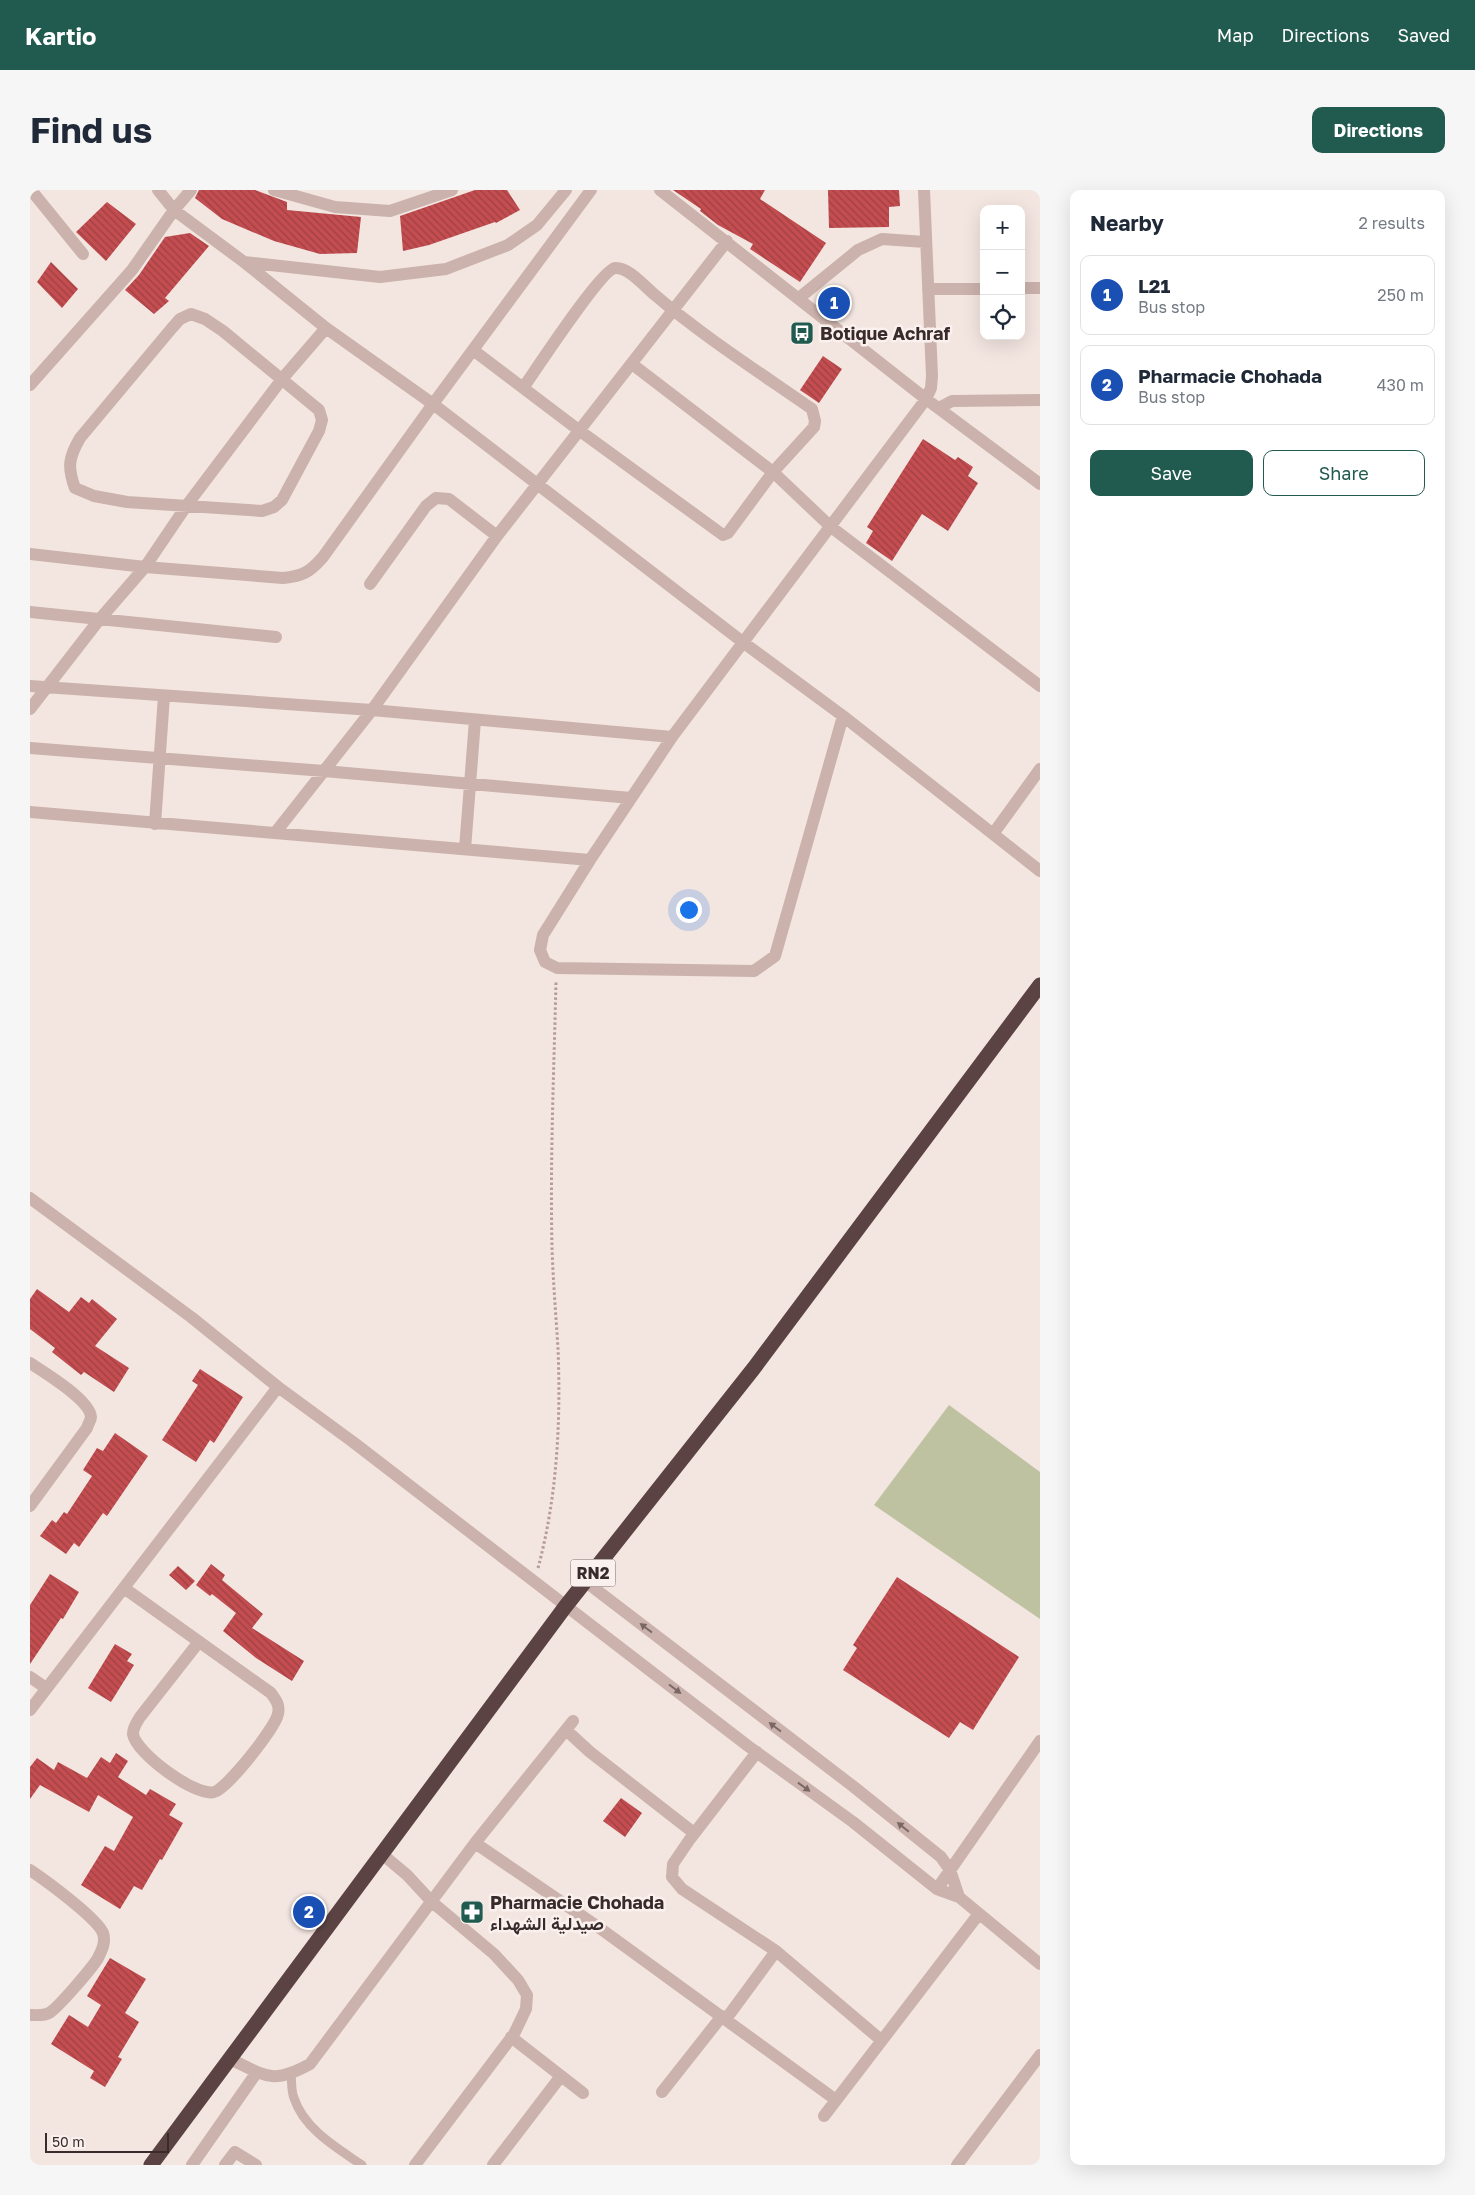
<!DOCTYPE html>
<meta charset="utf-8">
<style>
body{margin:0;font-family:"Golos Text",Vazirmatn,sans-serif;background:#f6f6f7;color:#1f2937}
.controls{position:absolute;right:15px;top:15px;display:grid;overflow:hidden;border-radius:10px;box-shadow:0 5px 20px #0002}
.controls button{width:45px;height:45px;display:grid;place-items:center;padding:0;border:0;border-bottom:1px solid #e0e1e3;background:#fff;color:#1f2937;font:25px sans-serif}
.scale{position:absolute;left:15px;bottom:12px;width:124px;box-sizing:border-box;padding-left:5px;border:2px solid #392b2b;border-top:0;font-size:14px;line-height:18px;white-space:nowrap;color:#392b2b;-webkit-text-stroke:4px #faf0ed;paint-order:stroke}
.you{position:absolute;left:658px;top:719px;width:18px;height:18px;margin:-12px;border:4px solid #fff;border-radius:50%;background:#1a73e8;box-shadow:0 0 0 8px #1a73e833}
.badge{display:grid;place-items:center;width:32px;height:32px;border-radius:50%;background:#215a4f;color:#fff;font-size:16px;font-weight:700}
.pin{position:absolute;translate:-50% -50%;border:2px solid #fff;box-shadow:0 1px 5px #0006}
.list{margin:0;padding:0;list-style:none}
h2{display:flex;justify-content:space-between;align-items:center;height:65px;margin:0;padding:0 20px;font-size:21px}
h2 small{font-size:16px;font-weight:400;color:#747a83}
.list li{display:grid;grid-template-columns:32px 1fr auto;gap:15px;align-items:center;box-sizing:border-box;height:80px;margin:0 10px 10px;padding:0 10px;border:1px solid #e0e1e3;border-radius:10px}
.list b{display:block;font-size:19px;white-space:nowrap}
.list p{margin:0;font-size:16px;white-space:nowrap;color:#747a83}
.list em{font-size:16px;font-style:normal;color:#747a83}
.actions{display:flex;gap:10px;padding:15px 20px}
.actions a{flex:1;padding:11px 0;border:1px solid #215a4f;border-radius:10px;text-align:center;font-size:18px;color:#215a4f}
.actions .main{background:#215a4f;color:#fff}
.icon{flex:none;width:28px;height:28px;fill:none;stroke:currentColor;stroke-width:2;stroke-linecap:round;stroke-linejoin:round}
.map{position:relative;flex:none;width:1010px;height:1975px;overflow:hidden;border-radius:10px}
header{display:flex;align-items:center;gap:30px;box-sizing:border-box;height:70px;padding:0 25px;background:#215a4f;color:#fff}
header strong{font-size:24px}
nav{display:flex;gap:28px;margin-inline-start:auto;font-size:18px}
.intro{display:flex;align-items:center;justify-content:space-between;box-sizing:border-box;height:120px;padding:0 30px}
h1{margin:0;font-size:35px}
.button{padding:12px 22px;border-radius:10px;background:#215a4f;color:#fff;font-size:18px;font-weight:700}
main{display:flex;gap:30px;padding:0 30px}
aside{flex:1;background:#fff;border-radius:10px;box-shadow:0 5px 20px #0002}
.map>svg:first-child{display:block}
.pitch{fill:#bfc2a0}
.building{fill:url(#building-back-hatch)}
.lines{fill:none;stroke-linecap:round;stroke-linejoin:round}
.path{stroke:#b79b96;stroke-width:3;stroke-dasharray:2.5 2.5;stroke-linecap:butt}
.lane{stroke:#cbb2ac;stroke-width:9}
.street{stroke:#cbb2ac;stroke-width:12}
.highway{stroke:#5a4342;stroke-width:15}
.oneway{fill:#7b6865}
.labels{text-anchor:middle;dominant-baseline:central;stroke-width:5;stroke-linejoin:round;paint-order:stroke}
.shield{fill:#faf0ed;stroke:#736665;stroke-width:1}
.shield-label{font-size:16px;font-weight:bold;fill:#392b2b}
.poi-label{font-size:18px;font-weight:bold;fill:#392b2b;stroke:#faf0ed;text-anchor:start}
</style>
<header>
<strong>Kartio</strong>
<nav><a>Map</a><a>Directions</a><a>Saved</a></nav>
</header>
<div class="intro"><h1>Find us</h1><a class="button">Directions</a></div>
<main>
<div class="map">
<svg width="1010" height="1975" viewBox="0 0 1010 1975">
<defs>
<pattern id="building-back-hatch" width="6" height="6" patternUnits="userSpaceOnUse" patternTransform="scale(1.25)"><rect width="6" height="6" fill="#c34d50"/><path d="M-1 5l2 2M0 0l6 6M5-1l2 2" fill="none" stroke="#9f4043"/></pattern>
</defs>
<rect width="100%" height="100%" fill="#f3e5e0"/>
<path class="pitch" d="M919,1215L1010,1282V1429L844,1315Z"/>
<path class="building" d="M169,0H225L257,12V20L331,27L327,63L290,64L244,51L192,29L165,8Z
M445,0H477L490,20L466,33L465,32L399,55L373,61L370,26Z
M643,0H735L730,9L796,53L770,92L720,59L723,54L688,35L670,21L671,19Z
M798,0H869L870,16L859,17V37L799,38Z
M77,12L106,34L76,71L46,42Z
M160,43L179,56L135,108L139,111L124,124L95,100L109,85L135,47Z
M21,72L48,99L32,118L7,92Z
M793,166L812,179L789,213L770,200Z
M893,249L925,270L928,267L943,277L938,286L948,293L918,341L892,324L862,371L836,353L843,341L837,337Z
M7,1099L39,1122L51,1107L59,1113L62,1109L87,1129L65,1156L99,1178L84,1202L54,1182L51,1185L22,1162L25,1158L0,1139V1109Z
M170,1179L213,1207L184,1253L180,1250L166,1272L132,1250L168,1195L162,1191Z
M85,1243L118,1266L77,1326L73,1323L49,1357L44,1353L36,1364L10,1346L22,1330L26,1333L34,1322L37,1324L62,1286L53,1280L67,1258L73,1261Z
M181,1374L195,1385L192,1390L233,1424L222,1438L274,1471L262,1491L226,1468L193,1441L206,1423L182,1404L180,1406L166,1395Z
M148,1376L165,1391L156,1400L139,1385Z
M20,1384L49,1402L33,1429L31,1428L0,1474V1415Z
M867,1387L989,1467L943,1540L930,1532L919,1548L813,1480L827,1458L823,1455Z
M85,1454L102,1464L97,1471L104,1475L81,1512L58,1498Z
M86,1563L98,1571L88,1587L116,1605L120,1599L146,1614L139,1625L153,1633L132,1670L130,1669L112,1700L104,1696L90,1719L51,1695L75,1656L84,1661L103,1627L68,1605L59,1622L10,1595L0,1609V1577L7,1568L24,1580L28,1572L57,1588L71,1567L80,1573Z
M591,1608L612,1623L595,1647L573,1631Z
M80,1768L116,1789L95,1823L109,1832L88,1867L92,1869L75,1897L60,1888L64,1881L21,1854L39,1825L58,1837L71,1815L57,1806Z"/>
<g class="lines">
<path class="path" d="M508,1378C527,1308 531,1231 528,1159C526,1125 523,1091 522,1057C520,968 524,879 526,791"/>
<path class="lane" d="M261,1885C262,1892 261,1901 264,1908C274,1939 307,1958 332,1975"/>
<path class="street" d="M1,0L53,64
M128,0L144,20L214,72L296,138L403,214L714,453L813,526
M244,0L305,17L360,21L422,0
M630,0L896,209L1010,294
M894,0L902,186L901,198L896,209L642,547L560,670L513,745L510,760L515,772L527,778L724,781L745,766L813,526L1010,681
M214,72L350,87L416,79L478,55L507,35L536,0
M991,98H1010
M898,99H954
M769,108L828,60L852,49L895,52
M161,124L175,129L193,141L289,220L292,230L289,241L252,310L244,317L232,321L97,312L64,306L45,298C37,277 39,267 50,248L142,138L150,129Z
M443,160L550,241L693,345L698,343L743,282L602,174
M0,195L102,80L144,20L161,0
M493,198C505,181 571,80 585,78C599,77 615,97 625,105C674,147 729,182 782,219L785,231L784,237L743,282L801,337L1010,496
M909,218L922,211L1010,210
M0,364L115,377L253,388C273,386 280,382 293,367L403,214L561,0
M340,394L396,316L406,308L419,309L467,346
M0,422L246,447
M0,496L342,520L642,547
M0,519L69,430L115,377L157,315L252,189L296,138
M0,558L294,581L601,608
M0,622L560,670
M125,634L134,506
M245,643L342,520L467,346L697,51
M963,644L1010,579
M435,659L445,530
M0,1008L161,1127L248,1197L323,1252L718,1556L823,1632L907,1699L929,1707L1010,1774
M0,1173C14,1182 60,1210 61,1227C61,1230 58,1234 57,1238L0,1316
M556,1392L824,1597L911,1667L920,1680L929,1707
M94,1398L241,1503C246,1510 250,1515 248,1524C245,1538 197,1599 184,1602C165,1607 105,1562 103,1544C103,1537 107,1532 110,1527L168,1453
M0,1487L16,1498
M0,1520L248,1197
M536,1540L560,1562L664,1643
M727,1562L660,1649L643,1674L642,1687L652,1699L746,1761L851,1850
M445,1653L571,1739L806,1910
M352,1664L377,1685L402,1712L464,1764L488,1790L497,1805L496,1819L484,1844L385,1975
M0,1680C15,1690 67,1728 73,1743C76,1752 72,1760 68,1768C63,1777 27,1819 19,1823C14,1826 6,1825 0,1825
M907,1699L1010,1551
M696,1829L746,1761
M481,1847L553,1903
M200,1869C236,1886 242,1895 280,1874L445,1653L543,1531
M632,1902L692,1826
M794,1926L948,1725
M162,1975L227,1882
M195,1975L205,1962L226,1975
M463,1975L531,1886
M927,1975L1010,1865"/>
<path class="highway" d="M121,1975L535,1417L724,1178L1010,795"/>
</g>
<defs><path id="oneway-solid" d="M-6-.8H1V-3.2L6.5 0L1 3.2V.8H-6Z" transform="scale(1.25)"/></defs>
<g class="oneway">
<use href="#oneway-solid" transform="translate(616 1438) rotate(-143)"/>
<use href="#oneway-solid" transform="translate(645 1499) rotate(37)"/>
<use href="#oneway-solid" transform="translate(745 1537) rotate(-143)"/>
<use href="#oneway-solid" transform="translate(774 1597) rotate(36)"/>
<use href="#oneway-solid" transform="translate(873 1637) rotate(-141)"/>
</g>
<defs>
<g id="bus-square" transform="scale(1.25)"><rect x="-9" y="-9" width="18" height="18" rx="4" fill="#215a4f" stroke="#faf0ed"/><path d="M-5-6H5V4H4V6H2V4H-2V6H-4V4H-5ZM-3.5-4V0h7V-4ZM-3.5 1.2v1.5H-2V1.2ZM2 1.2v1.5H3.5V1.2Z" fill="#fff"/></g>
<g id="pharmacy-square" transform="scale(1.25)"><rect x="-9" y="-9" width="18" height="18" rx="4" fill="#215a4f" stroke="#faf0ed"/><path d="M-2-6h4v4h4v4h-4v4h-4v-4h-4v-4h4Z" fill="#fff"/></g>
</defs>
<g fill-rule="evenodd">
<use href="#bus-square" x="772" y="143"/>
<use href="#pharmacy-square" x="442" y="1722"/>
</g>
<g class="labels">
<rect class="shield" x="540.5" y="1369.5" width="45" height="27" rx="4"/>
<g class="shield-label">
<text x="563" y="1383">RN2</text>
</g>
<g class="poi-label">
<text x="790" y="143">Botique Achraf</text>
<text x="460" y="1712">Pharmacie Chohada<tspan x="460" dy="21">صيدلية الشهداء</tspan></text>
</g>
</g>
</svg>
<div class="controls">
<button>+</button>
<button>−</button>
<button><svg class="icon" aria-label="locate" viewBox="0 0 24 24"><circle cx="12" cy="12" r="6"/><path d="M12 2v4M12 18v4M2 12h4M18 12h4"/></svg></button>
</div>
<div class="scale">50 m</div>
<div class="you"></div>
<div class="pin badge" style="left:804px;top:113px;background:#1a4fb4">1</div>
<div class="pin badge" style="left:279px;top:1722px;background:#1a4fb4">2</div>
</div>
<aside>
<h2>Nearby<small>2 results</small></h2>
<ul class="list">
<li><span class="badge" style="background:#1a4fb4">1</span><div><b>L21</b><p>Bus stop</p></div><em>250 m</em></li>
<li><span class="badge" style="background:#1a4fb4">2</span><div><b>Pharmacie Chohada</b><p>Bus stop</p></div><em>430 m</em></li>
</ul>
<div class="actions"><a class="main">Save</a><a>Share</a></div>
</aside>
</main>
